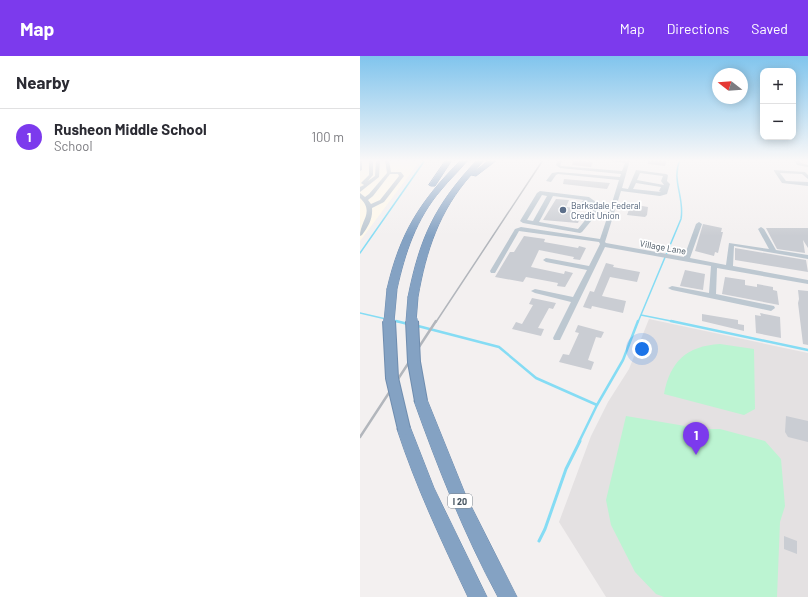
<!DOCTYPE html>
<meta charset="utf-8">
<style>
body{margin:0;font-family:Barlow,sans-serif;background:#f2f2f3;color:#2b2b33}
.controls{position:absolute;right:12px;top:12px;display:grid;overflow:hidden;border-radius:8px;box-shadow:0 2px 10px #0003}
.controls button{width:36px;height:36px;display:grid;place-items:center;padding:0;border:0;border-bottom:1px solid #e1e1e2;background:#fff;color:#2b2b33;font:20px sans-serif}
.compass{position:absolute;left:352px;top:12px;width:36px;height:36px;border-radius:50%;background:#fff;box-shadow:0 2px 10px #0003;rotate:287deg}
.you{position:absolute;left:282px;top:293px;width:14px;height:14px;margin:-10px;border:3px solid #fff;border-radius:50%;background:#1a73e8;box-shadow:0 0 0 6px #1a73e833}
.badge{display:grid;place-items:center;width:26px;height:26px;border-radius:50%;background:#7c3aed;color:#fff;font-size:13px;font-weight:700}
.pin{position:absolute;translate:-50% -33px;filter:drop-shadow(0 1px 2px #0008)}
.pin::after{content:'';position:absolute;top:21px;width:14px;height:12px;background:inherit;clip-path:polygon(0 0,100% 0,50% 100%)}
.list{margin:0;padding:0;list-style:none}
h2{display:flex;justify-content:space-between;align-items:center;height:52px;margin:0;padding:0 16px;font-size:17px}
h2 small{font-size:13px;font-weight:400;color:#7c7c81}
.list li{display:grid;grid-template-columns:26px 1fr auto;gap:12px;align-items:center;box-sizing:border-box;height:56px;padding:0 16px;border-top:1px solid #e1e1e2}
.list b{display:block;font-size:15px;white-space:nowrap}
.list p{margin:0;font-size:13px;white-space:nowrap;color:#7c7c81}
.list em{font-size:13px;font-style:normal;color:#7c7c81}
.map{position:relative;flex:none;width:448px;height:541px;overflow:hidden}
header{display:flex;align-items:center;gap:24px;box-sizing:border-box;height:56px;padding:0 20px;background:#7c3aed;color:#fff}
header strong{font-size:19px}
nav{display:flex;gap:22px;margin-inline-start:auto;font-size:14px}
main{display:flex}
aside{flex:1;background:#fff}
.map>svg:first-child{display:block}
.commercial{fill:#fef8ea}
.education{fill:#e4e1e2}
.green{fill:#bcf4d2}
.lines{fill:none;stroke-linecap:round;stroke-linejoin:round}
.stream-far2{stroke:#85dcf4;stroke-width:1.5}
.stream-far1{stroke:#85dcf4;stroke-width:2.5}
.stream{stroke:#85dcf4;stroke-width:3}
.building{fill:#cacdd3}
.highway-casing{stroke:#6f8daf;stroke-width:1}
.minor{fill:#bdc8d1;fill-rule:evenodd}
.highway{fill:#84a2c3;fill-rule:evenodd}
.rail-far1{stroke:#b2b6bc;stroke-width:1.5}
.rail{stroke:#b2b6bc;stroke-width:2.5}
.highway-bridge-far1-casing{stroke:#6f8daf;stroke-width:11;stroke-linecap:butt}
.highway-bridge-casing{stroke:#6f8daf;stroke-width:14;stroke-linecap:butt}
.highway-bridge-far1{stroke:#84a2c3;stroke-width:10}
.highway-bridge{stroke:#84a2c3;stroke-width:12}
.service-dot{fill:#5c6f8a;stroke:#fff;stroke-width:1.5}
.labels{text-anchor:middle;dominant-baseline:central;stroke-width:3.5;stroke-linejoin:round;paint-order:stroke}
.far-service-label{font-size:9px;fill:#4e5e75;stroke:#fff;text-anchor:start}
.far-street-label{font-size:9px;fill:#465460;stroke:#fff}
.shield{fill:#fff;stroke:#7e8790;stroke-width:1}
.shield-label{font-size:9px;font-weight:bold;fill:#465460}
</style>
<header>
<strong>Map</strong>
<nav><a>Map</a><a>Directions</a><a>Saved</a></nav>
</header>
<main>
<aside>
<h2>Nearby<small></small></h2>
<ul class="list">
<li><span class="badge">1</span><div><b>Rusheon Middle School</b><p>School</p></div><em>100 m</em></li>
</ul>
</aside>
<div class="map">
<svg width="448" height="541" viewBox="0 0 448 541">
<rect width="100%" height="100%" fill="#f3f0f0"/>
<path class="commercial" d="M0,104L59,106L0,185Z"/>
<path class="education" d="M289,263L448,297V541H246L199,466L231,380L248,346L269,313Z"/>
<path class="green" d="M360,288L394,293L395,353L384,359L304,338C310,306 326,290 360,288Z
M266,360L343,373H360L405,385L421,403L425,450L420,466L417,541H304L296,538L275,516L251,469L246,444Z"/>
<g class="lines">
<path class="stream-far2" d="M0,197L65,104
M0,257L26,263
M281,259L316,266
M34,265L40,266
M278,266L321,163C325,142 311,124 320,104"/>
<path class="stream-far1" d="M36,265L48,268
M311,265L448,294
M58,270L139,291L176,322L237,349
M219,386L237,349L263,304L278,265"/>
<path class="stream" d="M179,485L185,473L206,413L220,385"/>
</g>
<path class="building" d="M214,104L233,106L231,111L212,109Z
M288,104H307L305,110L288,108Z
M204,123L250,127L247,133L203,128Z
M196,143L209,144L206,151L216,152L214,158L221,159L218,167L183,164Z
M271,148L288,151L287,159L285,161L267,159Z
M343,168L362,172L361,176H363L358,197L355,196L354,200L335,195Z
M406,172H448V192L443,184L445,197L417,193Z
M164,180L185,183L184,186L218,192L219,190L226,192L220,204L213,203L214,201L179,194L171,211L204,218L205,215L213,217L205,231L197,230L198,227L166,221L163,226L135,221L150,196H154Z
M375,192L446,204L448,216L375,204Z
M246,207L254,209L253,211L280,216L277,226L250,221L242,240L266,245L263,257L232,250L231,253L223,251L230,235L234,236Z
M325,214L345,218L343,234L320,230Z
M365,221L385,224V229L397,231V228L413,231V234L417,235L419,249L362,238Z
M438,234L448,235V289L443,288L438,247L439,243Z
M172,242L196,247L193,253L189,252L178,272L184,273L181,280L152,273L156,266L162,268L173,249L169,248Z
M400,257L420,261L421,282L396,277L395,259L401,260Z
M342,258L378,264V268L384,269V275L342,265Z
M218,269L244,276L241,282L236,281L228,304L234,306L231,314L199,306L203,298L209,299L219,277L215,276Z
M426,360L448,365V386L428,381L425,376Z
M424,480L437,485V498L424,493Z"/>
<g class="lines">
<g class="highway-casing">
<path id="highway" d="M86,104H92L75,130H71L69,129Z
M101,104H108C99,115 89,124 81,134C56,163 45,197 37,233L36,235H28L27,233C40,177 60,145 101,104Z
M117,104H124L114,116L129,104H137L116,120L111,119C79,155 66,195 58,241L57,243H49L48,241C60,181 75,149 117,104Z
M61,339L66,341L106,440L157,541H138C104,478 78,412 54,345L56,341Z
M44,367L49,368L74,432L127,541H108C82,486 56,431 37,373L39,368Z"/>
</g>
<path class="minor" d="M0,104H2V114L0,115Z
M9,104H13V119L8,125L15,120L16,104H20L19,121L0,136V131L4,129L1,127L9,119Z
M25,104H29L31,116H41L44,120L24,146L12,152C13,163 8,171 2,179L0,180C0,165 15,156 0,142V137L5,141L9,138L27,117ZM30,118H38L39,120L20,144L11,148L8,144L13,140Z
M198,104H203L200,109L201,110L262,115L265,107L243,104H270L262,132L268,133L276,114L306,118L308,119L307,125L310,128L307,138L300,140L261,135L245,186L246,187L324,201L336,168L339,166L342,168L330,202L366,209L369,187L409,193L398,173L401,171L404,173L416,194L448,199V203L374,190L373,210L448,224V228L357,212L356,238L414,250L415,252L411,255L312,234L308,232L312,230L349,237L351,210L245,191L200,284H194L193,282L211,246L175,237L171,235L175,233L213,241L227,214L186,206L183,204L186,202L229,210L240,188L239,186L159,175L135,217H131L130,215L155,173L161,171L240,183L250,153H241L222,176L220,177L163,167L160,165L177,137L180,135L229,141L240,149L251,150L259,124L198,118L196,119L191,126L186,125L192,117L198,116L260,121L261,118L200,112L196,109ZM280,117L303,120L301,125L304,129L277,124ZM276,127L301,131L299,135L301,136L273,133ZM182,139L187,140L173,165L167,164ZM193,140L224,144L220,147L221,150L235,152L218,173L179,166ZM229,146L232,149L226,148Z
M434,104H439L441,107L448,109V111L437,109Z
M414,114L445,116L448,119V123L442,118L420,117L426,125L448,126V130L422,127L414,115Z"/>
<use href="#highway" class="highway"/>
<path class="rail-far1" d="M76,266L183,104"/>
<path class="rail" d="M0,381L76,265"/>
<g class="highway-bridge-far1-casing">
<path id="highway-bridge-far1" d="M29,266L32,233
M51,266L53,241"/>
</g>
<g class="highway-bridge-casing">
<path id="highway-bridge" d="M29,265L32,322L44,373
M52,265L54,306L61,345"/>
</g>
<use href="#highway-bridge-far1" class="highway-bridge-far1"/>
<use href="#highway-bridge" class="highway-bridge"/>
</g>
<linearGradient id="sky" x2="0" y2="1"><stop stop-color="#80c4ed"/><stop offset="0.58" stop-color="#faf8f8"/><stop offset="1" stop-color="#faf8f8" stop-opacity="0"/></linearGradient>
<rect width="448" height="180" fill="url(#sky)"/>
<circle class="service-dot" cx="203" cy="154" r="4"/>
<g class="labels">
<g class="far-service-label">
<text x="211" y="149">Barksdale Federal<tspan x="211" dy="10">Credit Union</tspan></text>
</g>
<g class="far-street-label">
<text transform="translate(303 191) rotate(10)">Village Lane</text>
</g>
<rect class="shield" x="88" y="438" width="24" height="14" rx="3"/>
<g class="shield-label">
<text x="100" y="445">I 20</text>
</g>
</g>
</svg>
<div class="controls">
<button>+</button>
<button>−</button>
</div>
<svg class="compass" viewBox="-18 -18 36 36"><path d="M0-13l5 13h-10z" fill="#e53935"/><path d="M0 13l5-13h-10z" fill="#7c7c81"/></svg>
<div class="you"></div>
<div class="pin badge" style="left:336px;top:399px">1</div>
</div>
</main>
